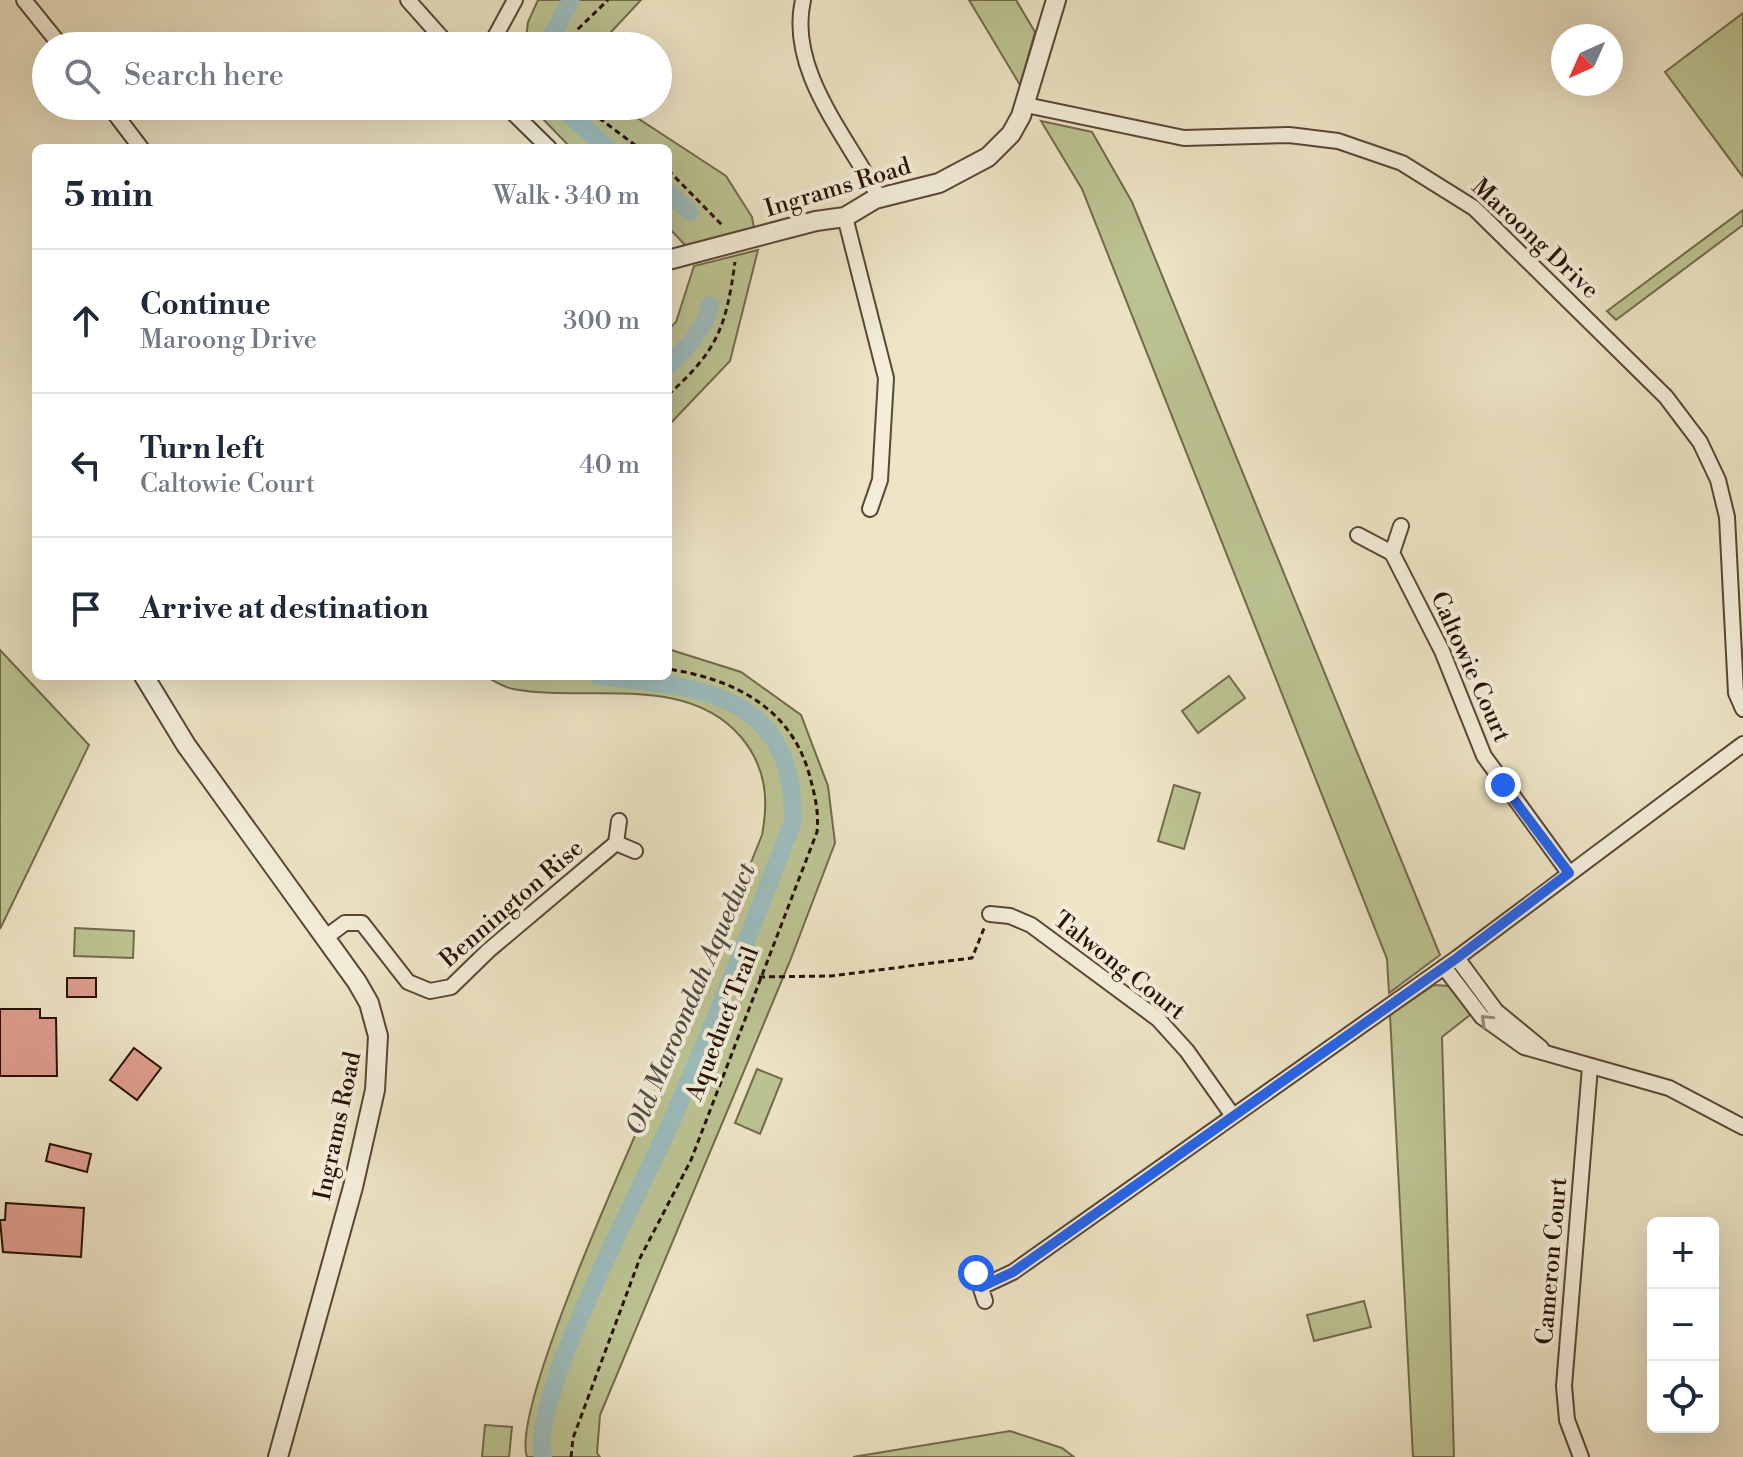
<!DOCTYPE html>
<meta charset="utf-8">
<style>
body{margin:0;font-family:"Libre Bodoni",serif;background:#f6f6f7;color:#1f2937}
.controls{position:absolute;right:24px;bottom:24px;display:grid;overflow:hidden;border-radius:12px;box-shadow:0 8px 32px #0002}
.controls button{width:72px;height:72px;display:grid;place-items:center;padding:0;border:0;border-bottom:2px solid #e0e1e3;background:#fff;color:#1f2937;font:40px sans-serif}
.compass{position:absolute;left:1551px;top:24px;width:72px;height:72px;border-radius:50%;background:#fff;box-shadow:0 8px 32px #0002;rotate:225deg}
.stop{position:absolute;width:24px;height:24px;margin:-18px;border:6px solid #2563eb;border-radius:50%;background:#fff}
.stop.end{background:#2563eb;border-color:#fff;box-shadow:0 2px 8px #0008}
.list{margin:0;padding:0;list-style:none}
h2{display:flex;justify-content:space-between;align-items:center;height:104px;margin:0;padding:0 32px;font-size:34px}
h2 small{font-size:26px;font-weight:400;color:#747a83}
.list li{display:grid;grid-template-columns:52px 1fr auto;gap:24px;align-items:center;box-sizing:border-box;height:144px;padding:0 32px;border-top:2px solid #e0e1e3}
.list b{display:block;font-size:30px;white-space:nowrap}
.list p{margin:0;font-size:26px;white-space:nowrap;color:#747a83}
.list em{font-size:26px;font-style:normal;color:#747a83}
.icon{flex:none;width:44px;height:44px;fill:none;stroke:currentColor;stroke-width:2;stroke-linecap:round;stroke-linejoin:round}
.map{position:relative;flex:none;width:1743px;height:1457px;overflow:hidden}
.search{position:absolute;background:#fff;box-shadow:0 8px 32px #0002;left:32px;top:32px;width:640px;height:88px;display:flex;align-items:center;gap:20px;box-sizing:border-box;padding:0 28px;border-radius:44px;color:#747a83;font-size:30px}
.panel{position:absolute;background:#fff;box-shadow:0 8px 32px #0002;left:32px;top:144px;width:640px;height:536px;border-radius:12px}
.map>svg:first-child{display:block}
.green{fill:#bcc392;stroke:#726a4b;stroke-width:2}
.lines{fill:none;stroke-linecap:round;stroke-linejoin:round}
.canal{stroke:#9cbcbd;stroke-width:18}
.building{fill:#df9f90;stroke:#291104;stroke-width:2}
.minor-casing{stroke:#5a4634;stroke-width:18}
.tertiary-casing{stroke:#5a4634;stroke-width:22}
.path{stroke:#291104;stroke-width:3;stroke-dasharray:6 4;stroke-linecap:butt}
.minor{stroke:#f3edd9;stroke-width:14}
.tertiary{stroke:#f3edd9;stroke-width:18}
.oneway{stroke:#988a79}
.route{stroke:#2563eb;stroke-width:10}
.labels{text-anchor:middle;dominant-baseline:central;stroke-width:8;stroke-linejoin:round;paint-order:stroke}
.street-label{font-size:24px;fill:#291104;stroke:#f3edd9}
.water-label{font-size:26px;font-style:italic;fill:#514d45;stroke:#f3edd9}
</style>
<div class="map">
<svg width="1743" height="1457" viewBox="0 0 1743 1457">
<rect width="100%" height="100%" fill="#ede4c5"/>
<filter id="stains"><feTurbulence type="fractalNoise" baseFrequency=".0025" numOctaves="4"/><feColorMatrix values="0 0 0 0 .2 0 0 0 0 .09 0 0 0 0 .02 0 0 0 .5 -.17"/></filter>
<radialGradient id="worn" r=".72"><stop offset=".6" stop-color="#630" stop-opacity="0"/><stop offset="1" stop-color="#630" stop-opacity=".3"/></radialGradient>
<path class="green" d="M538,0H641L598,46H525L528,22Z
M969,0H1016L1035,32L1020,85Z
M1743,13V177L1665,72Z
M536,106H619L726,176L752,217L754,228L688,248L668,227V148H571L539,115Z
M1041,121L1092,132L1132,202L1440,955L1389,993L1387,959L1082,189Z
M1743,210V225L1616,320L1607,311Z
M758,250L730,361L668,426V330L676,322L694,266Z
M668,649L741,672L801,715L828,786L835,843L790,961L600,1415L597,1453L600,1457H527C508,1404 664,1073 693,1004C717,948 739,892 762,835C769,799 766,767 741,737C686,672 586,703 513,689C503,687 493,680 485,676H668Z
M0,650L89,745L0,929Z
M1229,676L1245,698L1198,733L1182,711Z
M1174,785L1200,793L1184,849L1158,841Z
M75,928L134,931L133,958L74,956Z
M1434,985L1450,986L1470,1015L1442,1037L1454,1457H1413L1390,1015Z
M757,1069L782,1079L760,1134L735,1123Z
M1364,1301L1371,1327L1314,1341L1307,1315Z
M485,1425L512,1427L509,1457H482Z
M1010,1431L1062,1448L1074,1457H853Z"/>
<g class="lines">
<path class="canal" d="M546,46L571,0
M560,106L607,148
M668,192L690,212
M668,366C686,348 705,331 710,305
M543,1457C527,1402 646,1180 672,1120C715,1021 755,921 793,821C794,692 700,687 598,676"/>
</g>
<path class="building" d="M67,978H96V997H67Z
M0,1009H40V1018H56L57,1076H0Z
M134,1048L161,1068L137,1100L110,1080Z
M50,1144L91,1154L87,1172L46,1161Z
M6,1203L84,1208L81,1257L3,1252L0,1220H5Z"/>
<g class="lines">
<g class="minor-casing">
<path id="minor" d="M24,0L61,46
M408,0L449,46
M803,0C787,71 848,137 879,198
M490,46L515,0
M1026,105L1184,138L1289,135L1338,141L1402,163L1474,208L1666,397L1700,442L1718,480L1727,517L1736,693L1743,709
M109,106L141,148
M506,106L549,148
M845,217L886,378L880,480L870,509
M1358,535L1392,553L1401,526
M1392,553L1442,651L1484,756L1569,873
M619,821L616,843L635,851
M990,914L1010,916L1031,925L1158,1019L1187,1051L1233,1116
M326,937L345,923H362L408,982L430,991L451,987L489,950L616,843
M1457,958L1496,1011L1541,1048
M1444,967L1482,1017L1524,1047L1669,1088L1743,1127
M976,1273L985,1301
M981,1287L1013,1272L1457,958L1743,744
M1581,1457L1567,1420L1564,1386L1590,1067"/>
</g>
<g class="tertiary-casing">
<path id="tertiary" d="M668,260L816,221L845,217L875,199L939,183L988,157L1011,134L1021,116L1056,0
M144,676L186,745L357,982L369,1003L378,1036L375,1090L353,1187L278,1457"/>
</g>
<path class="path" d="M567,46L578,29L608,0
M583,106L639,148
M668,170L724,227
M668,395C718,350 726,327 735,262
M759,977L831,976L972,958L985,926
M571,1457L573,1438L640,1258L691,1160L817,832C819,812 815,796 810,777C792,708 734,679 668,669"/>
<use href="#minor" class="minor"/>
<use href="#tertiary" class="tertiary"/>
</g>
<defs><path id="oneway-chevron" d="M-2-3.5L2.5 0L-2 3.5" fill="none" stroke-width="1.6" stroke-linecap="round" stroke-linejoin="round" transform="scale(2)"/></defs>
<use class="oneway" href="#oneway-chevron" transform="translate(1486 1020) rotate(-136)"/>
<g class="lines">
<path class="route" d="M976,1273L981,1287L1013,1272L1457,958L1569,873L1503,785"/>
</g>
<g class="labels">
<g class="street-label">
<text transform="translate(838 188) rotate(-17)">Ingrams Road</text>
<text transform="translate(1535 239) rotate(43)">Maroong Drive</text>
<text transform="translate(1470 667) rotate(66)">Caltowie Court</text>
<text transform="translate(512 904) rotate(-41)">Bennington Rise</text>
<text transform="translate(1119 966) rotate(38)">Talwong Court</text>
<text transform="translate(723 1024) rotate(-69)">Aqueduct Trail</text>
<text transform="translate(338 1126) rotate(-78)">Ingrams Road</text>
<text transform="translate(1552 1261) rotate(-85)">Cameron Court</text>
</g>
<g class="water-label">
<text transform="translate(691 999) rotate(-67)">Old Maroondah Aqueduct</text>
</g>
</g>
<rect width="100%" height="100%" filter="url(#stains)"/>
<rect width="100%" height="100%" fill="url(#worn)"/>
</svg>
<div class="controls">
<button>+</button>
<button>−</button>
<button><svg class="icon" aria-label="locate" viewBox="0 0 24 24"><circle cx="12" cy="12" r="6"/><path d="M12 2v4M12 18v4M2 12h4M18 12h4"/></svg></button>
</div>
<svg class="compass" viewBox="-18 -18 36 36"><path d="M0-13l5 13h-10z" fill="#e53935"/><path d="M0 13l5-13h-10z" fill="#747a83"/></svg>
<div class="stop" style="left:976px;top:1273px"></div>
<div class="stop end" style="left:1503px;top:785px"></div>
<div class="search"><svg class="icon" aria-label="search" viewBox="0 0 24 24"><circle cx="10" cy="10" r="6"/><path d="M15 15l6 6"/></svg>Search here</div>
<section class="panel">
<h2>5 min<small>Walk · 340 m</small></h2>
<ul class="list">
<li><svg class="icon" aria-label="ahead" viewBox="0 0 24 24"><path d="M12 20V5M6 11l6-6 6 6"/></svg><div><b>Continue</b><p>Maroong Drive</p></div><em>300 m</em></li>
<li><svg class="icon" aria-label="left" viewBox="0 0 24 24"><path d="M17 20v-9H6M10 6l-5 5 5 5"/></svg><div><b>Turn left</b><p>Caltowie Court</p></div><em>40 m</em></li>
<li><svg class="icon" aria-label="arrive" viewBox="0 0 24 24"><path d="M6 21V4h12l-3 4 3 4H6"/></svg><div><b>Arrive at destination</b></div></li>
</ul>
</section>
</div>
